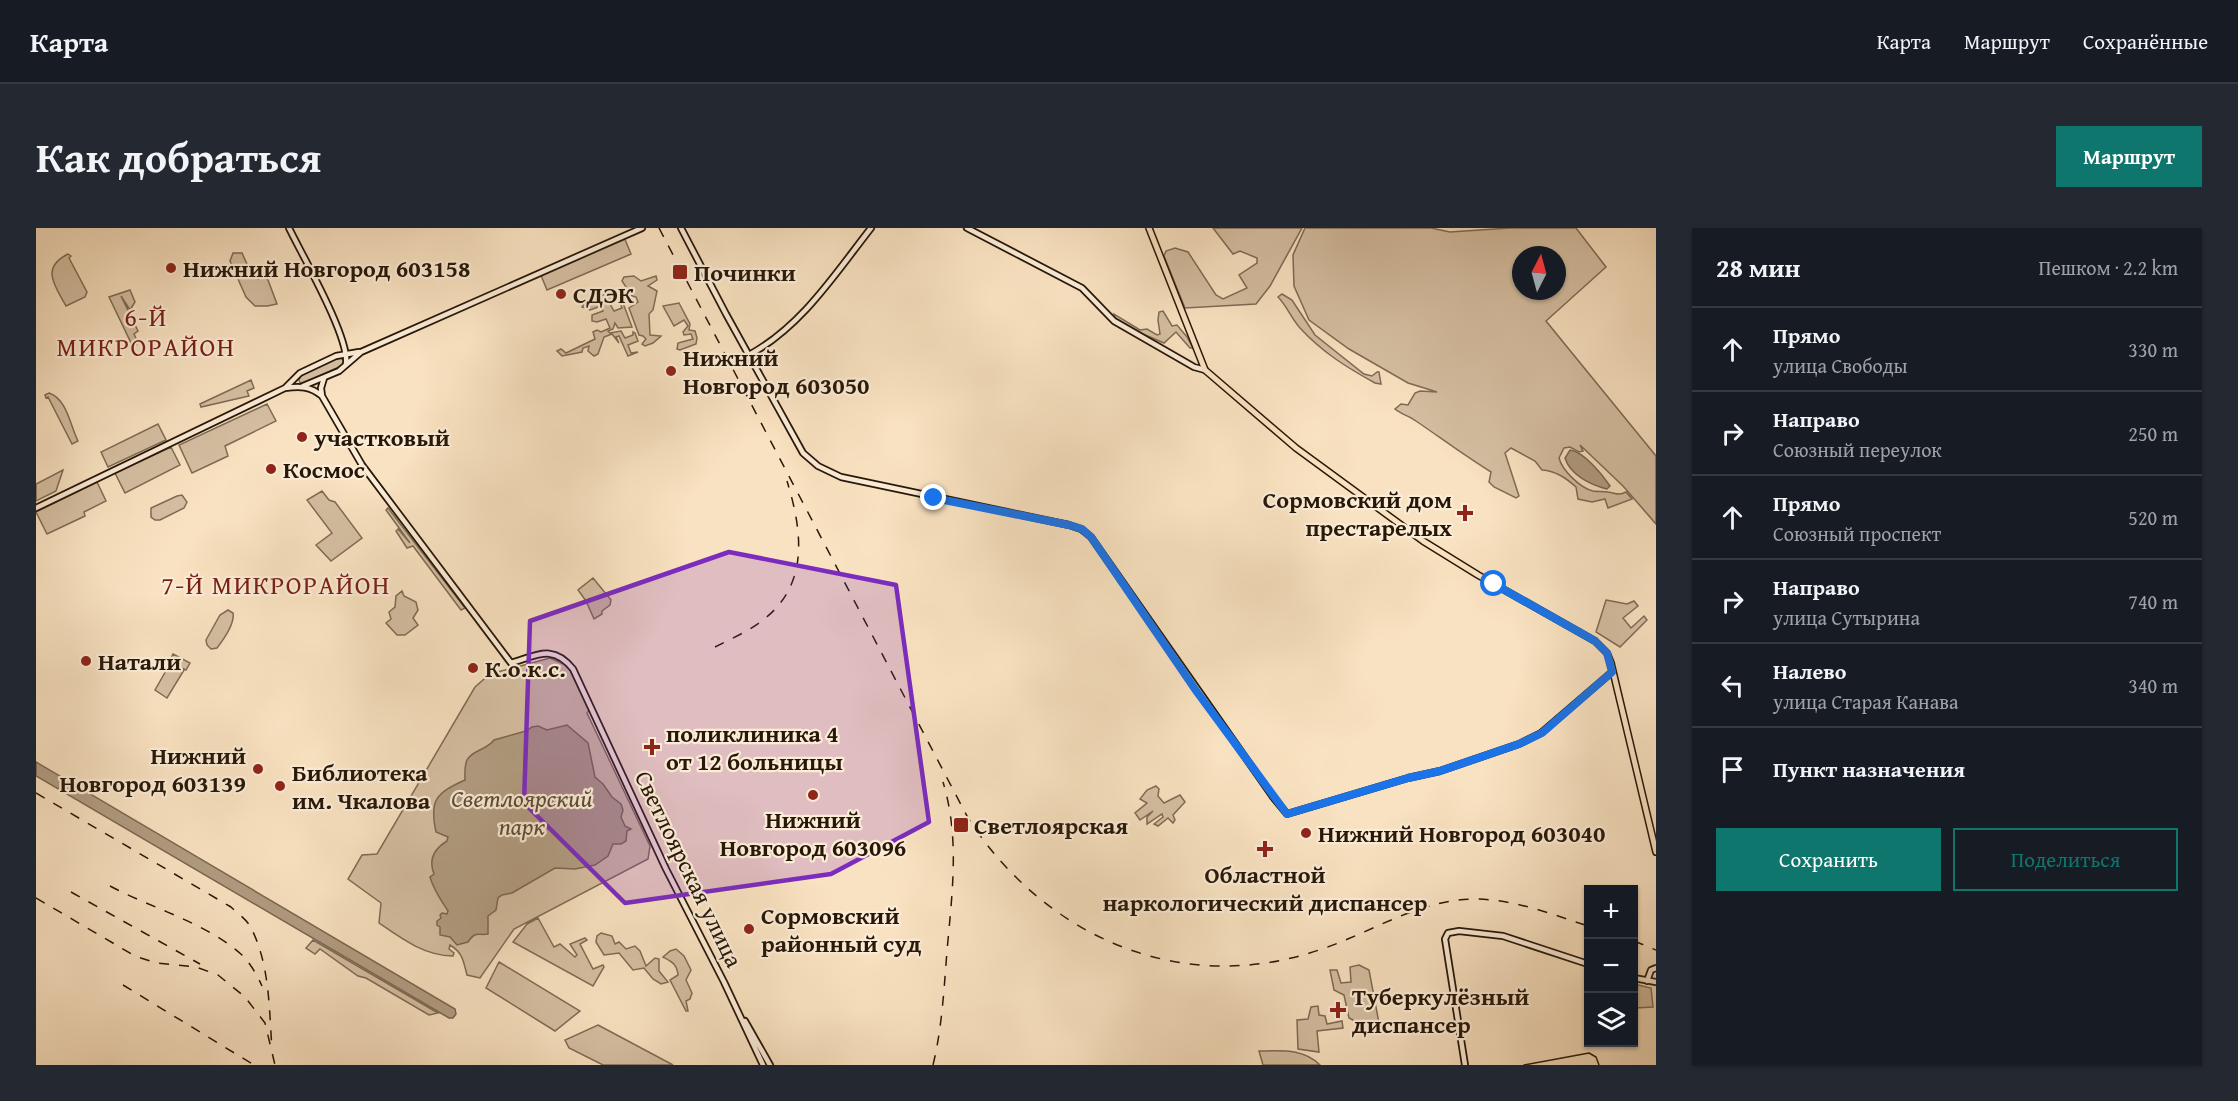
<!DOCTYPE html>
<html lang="ru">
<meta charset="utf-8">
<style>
body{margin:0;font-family:"Gentium Book Plus",serif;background:#242831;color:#f1f3f6}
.controls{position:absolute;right:18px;bottom:18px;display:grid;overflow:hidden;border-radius:0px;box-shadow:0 2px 4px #0004}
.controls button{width:54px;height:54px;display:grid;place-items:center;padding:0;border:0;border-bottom:2px solid #363941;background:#171b24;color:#f1f3f6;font:30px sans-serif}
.compass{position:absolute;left:1476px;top:18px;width:54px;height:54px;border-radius:50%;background:#171b24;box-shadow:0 2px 4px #0004;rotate:6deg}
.stop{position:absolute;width:18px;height:18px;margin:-14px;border:4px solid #1a73e8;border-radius:50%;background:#fff}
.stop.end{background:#1a73e8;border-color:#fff;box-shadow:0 2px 6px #0008}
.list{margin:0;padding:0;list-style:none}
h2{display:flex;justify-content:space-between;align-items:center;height:78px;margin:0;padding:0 24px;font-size:26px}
h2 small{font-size:20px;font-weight:400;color:#9ea1a6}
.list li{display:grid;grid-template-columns:39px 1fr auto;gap:18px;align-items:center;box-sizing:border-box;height:84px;padding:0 24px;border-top:2px solid #363941}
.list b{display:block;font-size:22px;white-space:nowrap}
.list p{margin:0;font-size:20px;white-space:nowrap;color:#9ea1a6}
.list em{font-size:20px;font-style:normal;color:#9ea1a6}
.actions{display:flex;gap:12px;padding:18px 24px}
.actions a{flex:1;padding:14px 0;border:2px solid #0f766e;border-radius:0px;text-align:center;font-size:21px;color:#0f766e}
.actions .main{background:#0f766e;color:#fff}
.icon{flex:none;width:33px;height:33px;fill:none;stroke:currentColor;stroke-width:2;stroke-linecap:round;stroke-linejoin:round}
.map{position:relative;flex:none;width:1620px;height:837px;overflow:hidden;border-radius:0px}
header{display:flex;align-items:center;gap:36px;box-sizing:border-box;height:84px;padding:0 30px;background:#171b24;border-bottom:2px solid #363941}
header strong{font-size:28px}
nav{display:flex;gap:33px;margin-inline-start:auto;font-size:21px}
.intro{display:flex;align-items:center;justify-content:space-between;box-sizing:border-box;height:144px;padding:0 36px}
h1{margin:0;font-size:42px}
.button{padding:15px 27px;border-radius:0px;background:#0f766e;color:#fff;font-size:21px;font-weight:700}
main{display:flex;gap:36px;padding:0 36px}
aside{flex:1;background:#171b24;border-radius:0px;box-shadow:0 2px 4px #0004}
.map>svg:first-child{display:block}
.green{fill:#d5bfa2;stroke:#7e6b55;stroke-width:1.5;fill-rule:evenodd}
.water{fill:#b29d82;stroke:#7a6751;stroke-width:1.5}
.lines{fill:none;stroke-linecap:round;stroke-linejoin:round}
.secondary-casing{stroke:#271708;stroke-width:8}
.primary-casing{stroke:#271708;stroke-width:8}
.secondary{stroke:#fbecd7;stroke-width:4.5}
.primary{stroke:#f9e2c1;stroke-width:5}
.tram{stroke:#271708;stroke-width:1.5}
.rail{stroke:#271708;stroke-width:1.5;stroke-dasharray:10 10;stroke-linecap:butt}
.route{stroke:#1a73e8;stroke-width:8}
.marked{fill:#7b2cbf;fill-opacity:0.2;stroke:#7b2cbf;stroke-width:4.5;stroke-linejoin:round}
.poi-dot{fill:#8f2418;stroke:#fbecd7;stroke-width:2}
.labels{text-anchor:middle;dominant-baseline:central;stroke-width:4.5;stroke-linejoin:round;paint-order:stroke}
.poi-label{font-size:24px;font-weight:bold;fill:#271708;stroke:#fbecd7;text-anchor:start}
.park-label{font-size:24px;font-style:italic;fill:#5b4936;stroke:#fbecd7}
.street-label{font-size:24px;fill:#271708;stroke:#fbecd7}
.neighbourhood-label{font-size:26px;letter-spacing:1.5px;fill:#7a1f14;stroke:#fbecd7}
</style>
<header>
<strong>Карта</strong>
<nav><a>Карта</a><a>Маршрут</a><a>Сохранённые</a></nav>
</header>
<div class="intro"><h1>Как добраться</h1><a class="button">Маршрут</a></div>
<main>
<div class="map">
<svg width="1620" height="837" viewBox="0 0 1620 837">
<rect width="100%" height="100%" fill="#f9e2c1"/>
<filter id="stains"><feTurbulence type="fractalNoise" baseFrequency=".00333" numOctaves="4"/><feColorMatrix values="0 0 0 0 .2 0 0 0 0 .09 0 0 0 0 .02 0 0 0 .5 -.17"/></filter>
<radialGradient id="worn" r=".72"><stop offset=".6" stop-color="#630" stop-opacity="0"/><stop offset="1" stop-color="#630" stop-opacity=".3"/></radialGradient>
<path class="green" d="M1177,0H1266L1234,58L1220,76L1149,80L1128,28L1130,23L1139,20L1152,24L1180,67L1187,71L1211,60L1203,47L1221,35V30L1204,23L1197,26Z
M1269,0H1395L1414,4L1474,0H1540L1570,39L1510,93L1620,228V296L1587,258L1544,217L1547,223L1543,224L1534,219L1528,220L1523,230C1526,242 1544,260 1557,263C1562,264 1567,263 1572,264C1580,265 1582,268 1590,264L1596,271L1572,280L1569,271L1556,274L1542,271L1540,259C1530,250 1520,243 1506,242L1499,233L1475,220L1469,225L1483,268L1480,270L1458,259L1453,254L1455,244C1429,228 1405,210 1380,193C1373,188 1365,186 1359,181L1365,176L1372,177L1379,165L1384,163L1401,164L1372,155L1313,121L1273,92L1258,58L1257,27ZM1485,27H1521V63H1485Z
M588,9L595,26L511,62L504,45Z
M197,25H206L215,45L222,51L227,48L232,52L241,76L231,78H219L210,69L194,33Z
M32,26L35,28L33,30L51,64L49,69L30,78C19,58 4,40 32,26Z
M598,48L605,53L620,48L621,52L612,58L621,63L617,82L613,86L614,107L625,108L617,115L609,118L606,116L610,111L607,108L603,107L593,80L602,74L600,69L590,66L588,62L590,59L586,53L588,49Z
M94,62L99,74L94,82L85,68L102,103L98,106L102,115L97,119L73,69Z
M580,63L584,70L574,76L578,83L586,80L584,75H587L596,99L582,100L579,95L577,101L572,103L574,105L585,103L589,110L597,107V104L599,105L602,113L592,117L595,125L602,124L592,128L583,108L580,109L583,115L576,106L568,109L562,126L558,128L552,123L553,118L547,120L546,124L526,128L521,123L525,121L530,125L559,111L557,104L561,102L565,104L574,100L570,91L561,94L556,93V87L567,83L565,78L554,82L546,79L550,73L569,66L573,69Z
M1246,66L1256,72L1279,107L1328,146L1336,148L1341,144H1343L1345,156L1339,155C1310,139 1286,124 1264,100C1255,90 1251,78 1242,69Z
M643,75L654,96L653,102L659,103L661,110L660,116L644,122L641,121L642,115L657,111L655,106L648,107L647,104L652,98L648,92L638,98L627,78Z
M1127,83L1136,98L1141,97L1151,109L1157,120H1154L1140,104L1128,115L1107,106L1079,90L1078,86L1104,102L1111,101L1121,107L1124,106L1122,92L1123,84Z
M300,129L307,131L308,135L305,138L269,155H264L263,152L265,146Z
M215,152L218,160L211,163L213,168L165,179L164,176Z
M13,165C31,171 34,197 42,213L36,216L12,169L10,170L9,167Z
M231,176L240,193L189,218L192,228L156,245L143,217Z
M122,196L130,212L72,239L65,224Z
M135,219L144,237L89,265L79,245Z
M27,242L20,263L0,273V256Z
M61,254L70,273L48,284L49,288L11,306L0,284Z
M286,263L293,272L299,274L326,310L295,333L280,317L296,305L271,272Z
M141,268L146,267L151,274L148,280L124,292H119L115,289V280Z
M352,280L429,380L425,382L377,318L371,320L360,303L362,301L374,315L350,282Z
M557,350L575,372L574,377L566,383V386L558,391L550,373L542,362Z
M366,363L368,368L380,374L382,382L377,390L382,397L369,407H361L350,395L355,391L353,384L359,379L360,368Z
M1570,372L1591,376L1598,373L1602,378L1587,390L1595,400L1608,388L1611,392L1584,419L1560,404Z
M192,382L197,385C199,396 188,411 181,420L175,421L171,417L170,412L184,387Z
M137,426L154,435L150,442L146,440L148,442L131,470L119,462L135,434L134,432Z
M514,430L532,438L554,481L551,485L614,618L612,631L478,701L444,750L431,747C427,732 427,725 414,717L413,721L418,725L417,728C389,728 366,711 343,695L345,675L312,651L326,627L341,626L439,459L454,446Z
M1120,558L1123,561L1122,568L1128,575L1144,567L1149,574L1137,587L1139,592L1137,595L1132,590L1122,598L1118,596L1127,589L1126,586L1111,596V589L1117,583L1104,592L1099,585L1111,575L1104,571L1111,562Z
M502,690L518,719L524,716L539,729L541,727L534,716L549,710L551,712L544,716L557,741L567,737L568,739L557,758L477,714L491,696Z
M565,705L576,708L579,716L583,714L590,721L599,718L604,723L610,738L619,730L623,731V743L632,754L625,756L617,751L608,740L597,742L583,725L568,727L560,714L561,708Z
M277,712L402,785L393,787L330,750L322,748L284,721L279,726L270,720Z
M640,721L648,728L655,742L650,752L656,765L654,771L650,773L652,783H650L634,752L642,747C641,736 636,734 627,729L634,723Z
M463,734L544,783L519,803L450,760Z
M1323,737L1333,742L1343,795L1326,797L1313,790L1308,767L1298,762L1294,742H1301L1305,755L1315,754L1314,739Z
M1598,756L1615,760L1617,779L1599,780L1600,791H1598Z
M1282,778L1283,787L1289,788L1291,796L1306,793L1307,800L1281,803L1283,824L1262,821L1261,792L1272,791L1275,779Z
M562,797L637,837H567L533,820L529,812Z
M1223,823C1245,823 1267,820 1284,837H1227Z"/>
<path class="water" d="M1534,222C1548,224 1566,246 1574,258L1571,261C1555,257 1534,247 1529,230Z
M531,497L552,515L559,549L567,556L576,569L585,576L587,582L585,589L589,598L595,601L591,603L590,613L585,616H577L572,628L559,637L539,641L519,640L476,665L466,667L462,670L460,682L452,688V706C442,708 440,702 432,714L421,717L414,709L404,707V699L401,697V693L405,690L404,687L406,685L411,686L412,683C405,672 398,663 394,649L398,646C392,631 398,621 411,613L412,609L400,604C393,572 400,565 429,552C429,545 428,539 431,532C436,522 451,522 458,512L490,503L496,499L502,498L511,502Z
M0,534L419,781L420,786L417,790H413L0,548Z"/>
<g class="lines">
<g class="secondary-casing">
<path id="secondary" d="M253,0C266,27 314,110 310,136
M645,0L690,86L767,225L782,238L805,249L1033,297L1045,301L1055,309L1237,569L1251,586L1372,550L1404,543L1483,516L1505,505L1576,444
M931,0L1046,60L1078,93L1158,139L1169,142
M713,127C766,98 799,46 835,0
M288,150L285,160L286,168L326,237L475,435C502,427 517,416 537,441L630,641L688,754L727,837
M267,158L303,143L325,124L606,0
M249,160L264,145L300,128L323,124
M0,280L249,160C264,158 274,158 286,168
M1598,750L1620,754
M1611,753L1615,742L1620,740
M709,793L734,837
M1429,837L1409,711L1412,705L1423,703L1467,708L1552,736"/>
</g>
<g class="primary-casing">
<path id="primary" d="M1113,0L1169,142L1260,220L1387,313L1442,347L1559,413L1571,425L1575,435L1620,624"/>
</g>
<use href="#secondary" class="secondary"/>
<use href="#primary" class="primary"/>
<path class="tram" d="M1488,837L1553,825L1560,829L1563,837"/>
<path class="rail" d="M623,0L932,590C1009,709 1145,769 1283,722C1335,705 1381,672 1438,671C1478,671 1515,686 1552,698
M679,419C695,411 713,403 727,392C774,356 766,302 751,253
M0,565L195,679C201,685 210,691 214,698C234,735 233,781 236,821
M74,658C117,681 169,694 206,727C215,736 221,747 226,758
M35,664L164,736
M0,670L99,728L120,735L160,739L182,747L209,769L229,795L239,837
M1598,713L1620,722
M87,757L218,837
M897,837C906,800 908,761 911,723C916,666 924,610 907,554"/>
</g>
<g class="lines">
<path class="route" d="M898,270L1033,297L1046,301L1055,309L1161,464L1251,586L1372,550L1404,543L1483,516L1506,505L1576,444L1571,425L1559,413L1458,356"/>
</g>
<path class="marked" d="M693,324L860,357L893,594L795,646L589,675L488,575L494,393Z"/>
<g class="poi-dot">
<circle cx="135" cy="40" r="6"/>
<rect x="636" y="36" width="16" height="16" rx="3"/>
<circle cx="525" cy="66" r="6"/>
<circle cx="635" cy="143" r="6"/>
<circle cx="266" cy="209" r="6"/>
<circle cx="235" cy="241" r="6"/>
<path d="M1426 276h6v6h6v6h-6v6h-6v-6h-6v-6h6z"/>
<circle cx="50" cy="433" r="6"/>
<circle cx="437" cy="440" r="6"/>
<path d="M613 510h6v6h6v6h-6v6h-6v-6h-6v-6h6z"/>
<circle cx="222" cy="541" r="6"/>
<circle cx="244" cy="558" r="6"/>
<circle cx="777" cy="567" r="6"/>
<rect x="917" y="589" width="16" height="16" rx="3"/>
<circle cx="1270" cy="605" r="6"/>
<path d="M1226 612h6v6h6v6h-6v6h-6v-6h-6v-6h6z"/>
<circle cx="713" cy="701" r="6"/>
<path d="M1299 773h6v6h6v6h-6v6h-6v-6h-6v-6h6z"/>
</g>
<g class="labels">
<g class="poi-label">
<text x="147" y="40">Нижний Новгород 603158</text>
<text x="658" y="44">Починки</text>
<text x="537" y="66">СДЭК</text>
<text x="647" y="129">Нижний<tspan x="647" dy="28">Новгород 603050</tspan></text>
<text x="278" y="209">участковый</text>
<text x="247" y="241">Космос</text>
<text x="1416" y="271" text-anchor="end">Сормовский дом<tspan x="1416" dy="28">престарелых</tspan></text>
<text x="62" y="433">Натали</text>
<text x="449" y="440">К.о.к.с.</text>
<text x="630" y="505">поликлиника 4<tspan x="630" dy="28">от 12 больницы</tspan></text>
<text x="210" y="527" text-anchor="end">Нижний<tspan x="210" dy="28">Новгород 603139</tspan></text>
<text x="256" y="544">Библиотека<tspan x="256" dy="28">им. Чкалова</tspan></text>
<text x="777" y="591" text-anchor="middle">Нижний<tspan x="777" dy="28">Новгород 603096</tspan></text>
<text x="938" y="597">Светлоярская</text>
<text x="1282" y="605">Нижний Новгород 603040</text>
<text x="1229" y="646" text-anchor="middle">Областной<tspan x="1229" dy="28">наркологический диспансер</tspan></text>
<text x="725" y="687">Сормовский<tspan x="725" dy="28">районный суд</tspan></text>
<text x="1316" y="768">Туберкулёзный<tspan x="1316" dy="28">диспансер</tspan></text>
</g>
<g class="park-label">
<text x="486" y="570">Светлоярский<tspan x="486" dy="28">парк</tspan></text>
</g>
<g class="street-label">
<text transform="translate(653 641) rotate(64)">Светлоярская улица</text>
</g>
<g class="neighbourhood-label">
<text x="110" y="88">6-Й<tspan x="110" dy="30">МИКРОРАЙОН</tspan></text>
<text x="240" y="356">7-Й МИКРОРАЙОН</text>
</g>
</g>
<rect width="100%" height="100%" filter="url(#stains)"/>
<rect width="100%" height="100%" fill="url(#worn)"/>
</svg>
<div class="controls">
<button>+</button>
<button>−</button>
<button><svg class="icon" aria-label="layers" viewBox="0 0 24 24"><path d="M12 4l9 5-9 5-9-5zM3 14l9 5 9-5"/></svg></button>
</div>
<svg class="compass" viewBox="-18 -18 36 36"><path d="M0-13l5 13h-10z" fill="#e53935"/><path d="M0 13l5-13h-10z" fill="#9ea1a6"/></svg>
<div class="stop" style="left:1458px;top:356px"></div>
<div class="stop end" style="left:898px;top:270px"></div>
</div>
<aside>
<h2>28 мин<small>Пешком · 2.2 km</small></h2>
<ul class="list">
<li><svg class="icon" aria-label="ahead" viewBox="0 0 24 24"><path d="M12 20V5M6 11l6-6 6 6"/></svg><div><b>Прямо</b><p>улица Свободы</p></div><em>330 m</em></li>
<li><svg class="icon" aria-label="right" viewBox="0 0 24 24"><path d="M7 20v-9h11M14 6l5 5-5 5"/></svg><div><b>Направо</b><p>Союзный переулок</p></div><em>250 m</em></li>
<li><svg class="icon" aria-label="ahead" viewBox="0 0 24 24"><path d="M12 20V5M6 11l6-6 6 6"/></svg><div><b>Прямо</b><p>Союзный проспект</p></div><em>520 m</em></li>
<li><svg class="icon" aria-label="right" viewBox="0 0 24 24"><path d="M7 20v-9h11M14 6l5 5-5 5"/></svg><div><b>Направо</b><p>улица Сутырина</p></div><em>740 m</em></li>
<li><svg class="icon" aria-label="left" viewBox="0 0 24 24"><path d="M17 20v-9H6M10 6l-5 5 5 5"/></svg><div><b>Налево</b><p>улица Старая Канава</p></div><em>340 m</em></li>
<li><svg class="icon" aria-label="arrive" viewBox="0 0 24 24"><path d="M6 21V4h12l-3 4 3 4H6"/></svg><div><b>Пункт назначения</b></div></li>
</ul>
<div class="actions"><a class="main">Сохранить</a><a>Поделиться</a></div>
</aside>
</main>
